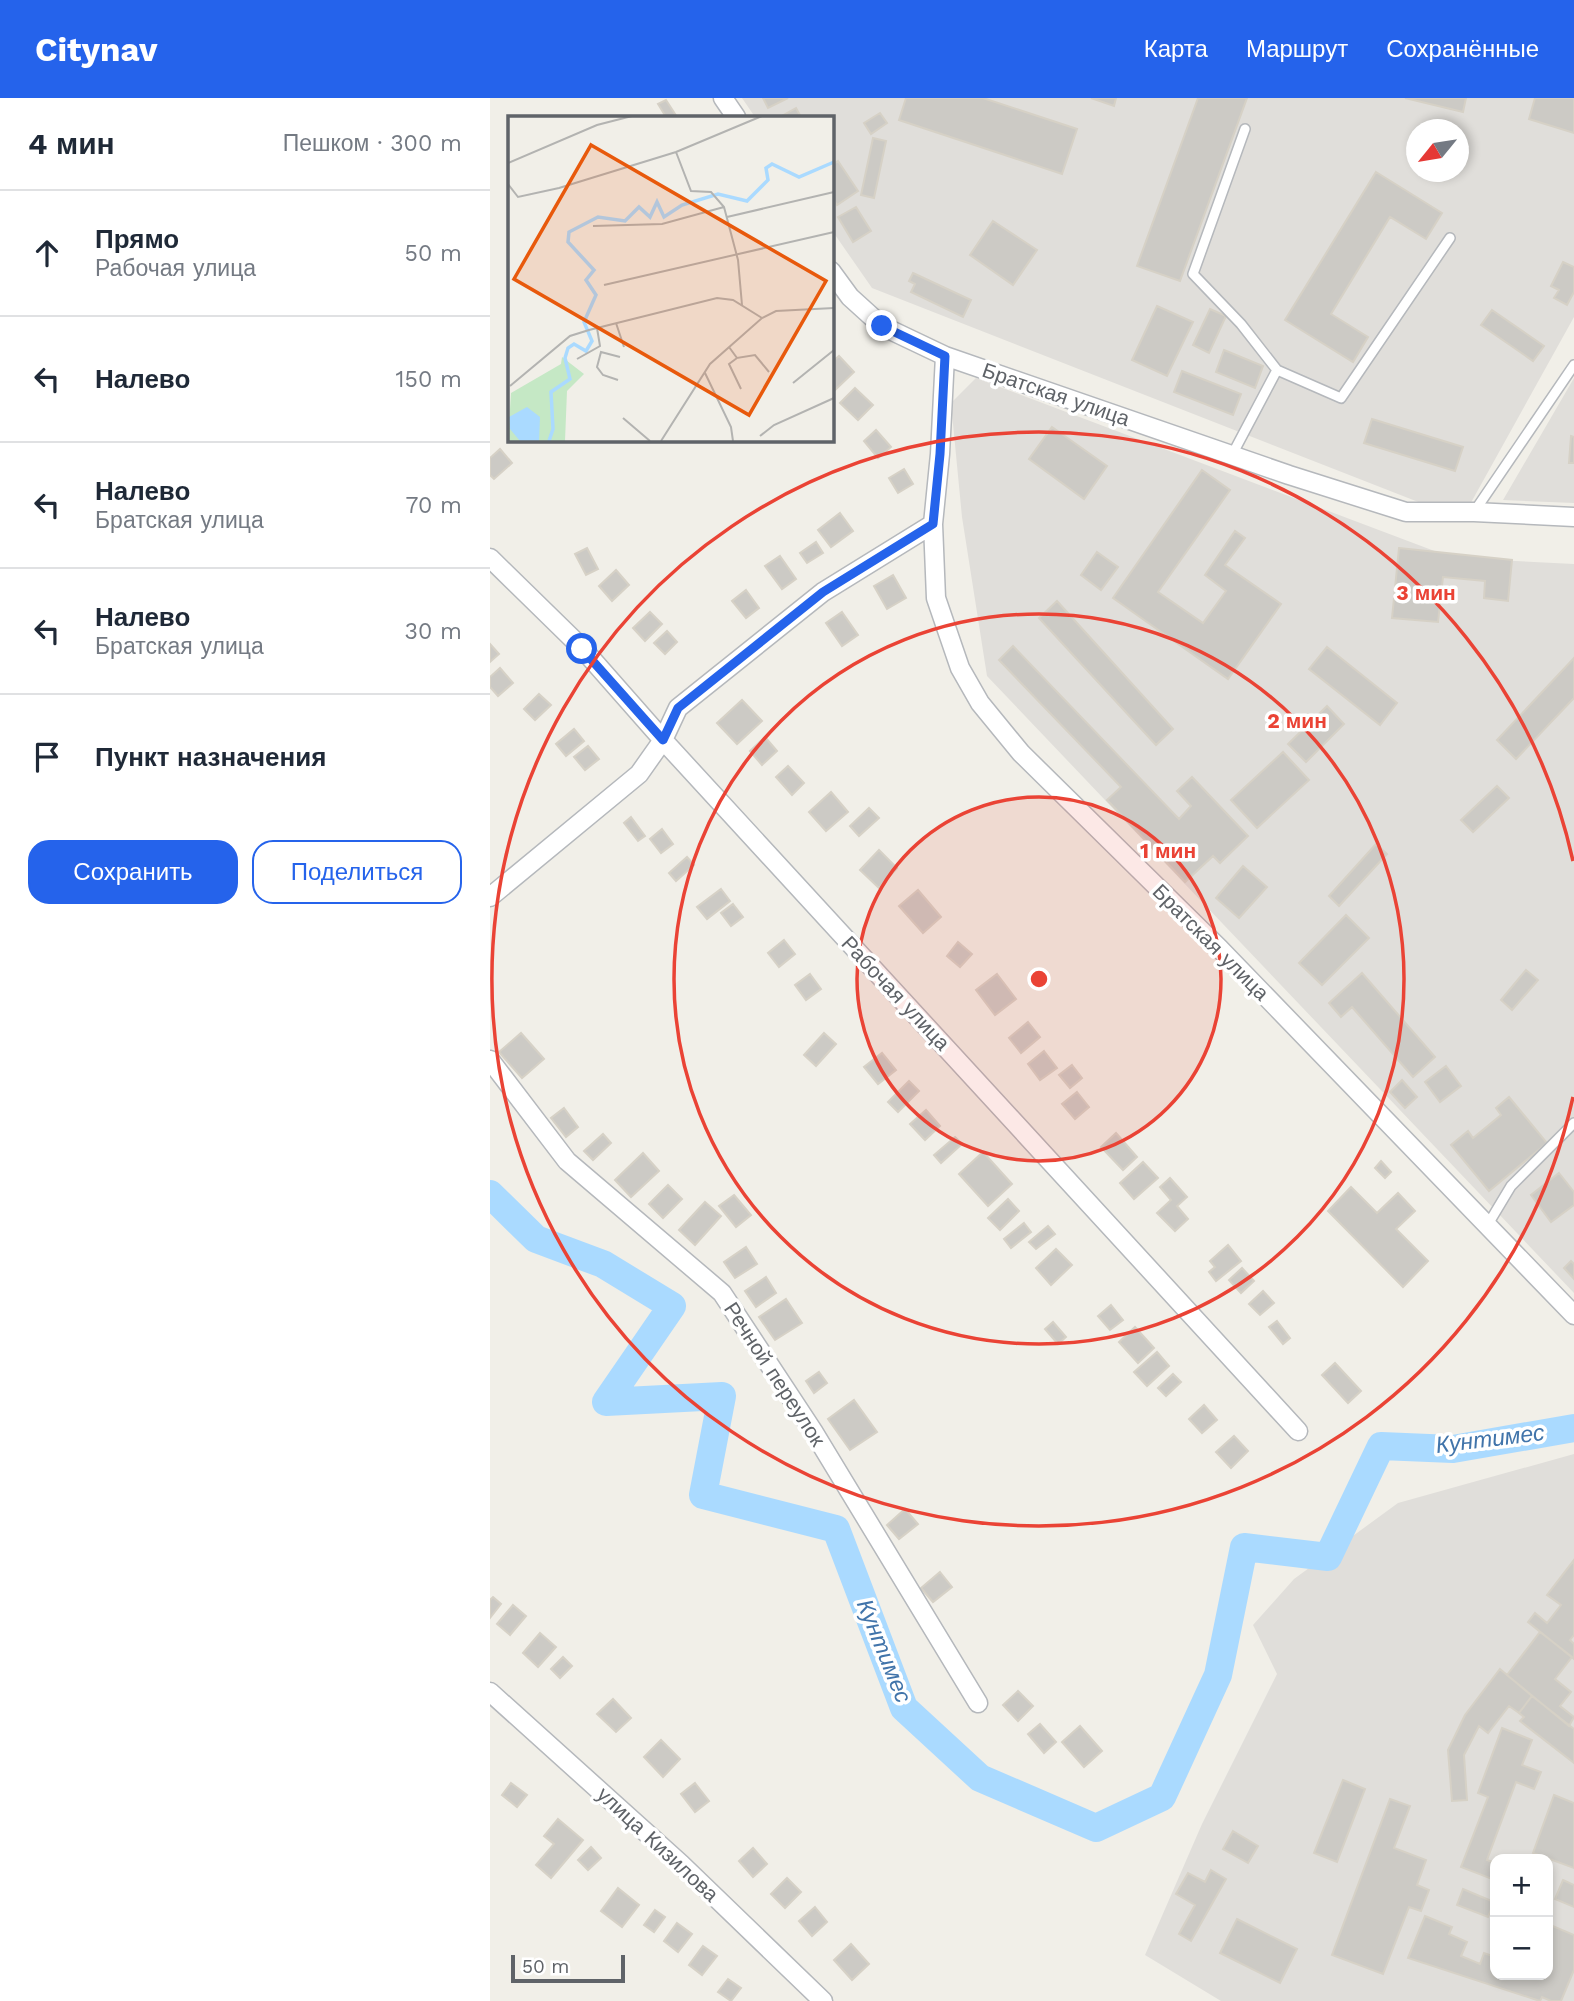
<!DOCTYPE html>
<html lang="ru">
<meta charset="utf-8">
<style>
body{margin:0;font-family:"Work Sans",sans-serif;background:#f6f6f7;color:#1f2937}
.controls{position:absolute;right:21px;bottom:21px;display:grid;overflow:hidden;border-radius:14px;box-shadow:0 4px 10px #0003}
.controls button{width:63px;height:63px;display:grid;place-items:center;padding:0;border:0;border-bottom:2px solid #e0e1e3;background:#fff;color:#1f2937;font:35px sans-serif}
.compass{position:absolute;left:916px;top:21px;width:63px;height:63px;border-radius:50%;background:#fff;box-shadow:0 4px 10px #0003;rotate:240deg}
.scale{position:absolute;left:21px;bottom:18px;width:114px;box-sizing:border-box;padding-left:7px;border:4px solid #5f6368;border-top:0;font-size:19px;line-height:24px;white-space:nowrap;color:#5f6368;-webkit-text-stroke:5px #fff;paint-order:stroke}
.stop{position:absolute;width:21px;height:21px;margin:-16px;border:5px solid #2563eb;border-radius:50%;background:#fff}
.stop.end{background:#2563eb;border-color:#fff;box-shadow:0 2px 7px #0008}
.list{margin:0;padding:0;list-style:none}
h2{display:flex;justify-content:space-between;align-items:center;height:91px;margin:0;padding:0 28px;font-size:30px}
h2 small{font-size:23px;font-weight:400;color:#747a83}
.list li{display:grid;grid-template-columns:46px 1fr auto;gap:21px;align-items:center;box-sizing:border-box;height:126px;padding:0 28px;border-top:2px solid #e0e1e3}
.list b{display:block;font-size:26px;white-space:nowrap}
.list p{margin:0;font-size:23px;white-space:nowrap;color:#747a83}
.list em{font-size:23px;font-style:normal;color:#747a83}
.actions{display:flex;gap:14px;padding:21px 28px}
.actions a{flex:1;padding:16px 0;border:2px solid #2563eb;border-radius:21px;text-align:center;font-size:24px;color:#2563eb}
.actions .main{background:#2563eb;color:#fff}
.icon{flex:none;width:38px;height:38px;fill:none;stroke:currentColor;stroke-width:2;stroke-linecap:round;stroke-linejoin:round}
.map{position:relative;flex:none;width:1084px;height:1903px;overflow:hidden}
header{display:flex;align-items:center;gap:42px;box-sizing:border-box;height:98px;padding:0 35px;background:#2563eb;color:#fff}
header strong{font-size:33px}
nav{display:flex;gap:38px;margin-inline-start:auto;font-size:24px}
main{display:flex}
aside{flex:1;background:#fff}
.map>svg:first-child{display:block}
.industrial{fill:#e0deda;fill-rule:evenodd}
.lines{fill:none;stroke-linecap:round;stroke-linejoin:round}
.river{stroke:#aadaff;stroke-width:28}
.building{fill:#cccac5;stroke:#d6d1c6;stroke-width:2}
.lane-casing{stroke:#b5b8bc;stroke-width:12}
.street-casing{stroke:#b5b8bc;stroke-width:21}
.lane{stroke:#fff;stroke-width:9}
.street{stroke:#fff;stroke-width:18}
.route{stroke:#2563eb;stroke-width:9}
.ring{fill:none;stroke:#ea4335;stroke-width:3.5}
.labels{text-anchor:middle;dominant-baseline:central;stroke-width:7;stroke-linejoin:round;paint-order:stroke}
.street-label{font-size:21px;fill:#5f6368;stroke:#fff}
.water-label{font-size:23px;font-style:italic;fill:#4174aa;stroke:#fff}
.inset-river{fill:none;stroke:#aadaff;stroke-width:3.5}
.inset-road{fill:none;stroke:#b3b3b1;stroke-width:2}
.view{fill:#e8590c;fill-opacity:0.15;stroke:#e8590c;stroke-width:3.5}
.inset-edge{fill:none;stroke:#5f6368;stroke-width:3.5}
.centre{fill:#ea4335;stroke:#fff;stroke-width:3.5}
.ring-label{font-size:21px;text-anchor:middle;font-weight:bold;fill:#ea4335;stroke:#fff;stroke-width:7;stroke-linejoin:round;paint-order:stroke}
</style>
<header>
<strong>Citynav</strong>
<nav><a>Карта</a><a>Маршрут</a><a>Сохранённые</a></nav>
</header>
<main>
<aside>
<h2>4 мин<small>Пешком · 300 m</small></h2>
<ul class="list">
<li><svg class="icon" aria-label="ahead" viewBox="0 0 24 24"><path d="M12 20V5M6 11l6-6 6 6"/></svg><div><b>Прямо</b><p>Рабочая улица</p></div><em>50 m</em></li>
<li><svg class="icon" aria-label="left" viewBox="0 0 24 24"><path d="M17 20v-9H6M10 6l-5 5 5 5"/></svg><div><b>Налево</b></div><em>150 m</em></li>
<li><svg class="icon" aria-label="left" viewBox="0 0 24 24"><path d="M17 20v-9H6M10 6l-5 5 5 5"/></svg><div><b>Налево</b><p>Братская улица</p></div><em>70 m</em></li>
<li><svg class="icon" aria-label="left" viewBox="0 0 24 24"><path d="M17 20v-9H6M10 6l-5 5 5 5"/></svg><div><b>Налево</b><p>Братская улица</p></div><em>30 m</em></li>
<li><svg class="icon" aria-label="arrive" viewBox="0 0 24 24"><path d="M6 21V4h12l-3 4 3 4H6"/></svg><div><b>Пункт назначения</b></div></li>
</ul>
<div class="actions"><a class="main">Сохранить</a><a>Поделиться</a></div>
</aside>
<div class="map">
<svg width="1084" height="1903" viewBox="0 0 1084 1903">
<rect width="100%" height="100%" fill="#f1efe8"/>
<path class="industrial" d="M252,0H1084V219L978,410L936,407L382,190L341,131V19H265ZM926,32H968V74H926Z
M486,280L963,460L1084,466V1195L497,578L472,419L461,305Z
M1084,280V405L1013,402Z
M1084,1356V1903H731L655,1857L712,1726L787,1576L763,1527L804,1481L908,1405ZM1005,1761H1058V1877H1005Z"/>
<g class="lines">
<path class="river" d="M0,1096L46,1141L113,1166L182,1208L116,1304L232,1298L213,1397L346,1431L414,1610L490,1680L606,1730L672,1699L728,1577L754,1449L838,1459L891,1348L963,1351L1084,1330"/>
</g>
<path class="building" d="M273,0H298L278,10Z
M416,0H493L587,31L572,76L409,22Z
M601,0H626L624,8Z
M708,0H757L690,183L647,168Z
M915,0H976L973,14Z
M1045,0H1084V35L1039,21Z
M176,2L187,19H176L168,6Z
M306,10L311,19H290Z
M390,15L397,25L381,36L374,25Z
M383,40L396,43L384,100L371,97Z
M348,63L368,93L347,107L341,98V68Z
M886,74L952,115L936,141L900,119L841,216L878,239L863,264L795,222Z
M366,109L381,133L363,144L348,119Z
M503,123L547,152L523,187L480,157Z
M1073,164L1084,169V194L1077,207L1064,200L1069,192L1061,188Z
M423,175L481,202L473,219L421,194L425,186L419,183Z
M667,208L703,224L677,278L642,262Z
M720,211L736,218L719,255L703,247Z
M1002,212L1054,248L1043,263L991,227Z
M734,252L773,268L765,290L726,274Z
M349,258L364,274L345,292L341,288V265Z
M692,273L751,296L743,317L684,294Z
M365,290L383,307L368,322L350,305Z
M882,321L973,349L965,373L874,345Z
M562,329L617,368L594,401L539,361Z
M386,332L401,349L388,360L374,343Z
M1081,338L1084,339V365H1079Z
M10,351L22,365L4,381L0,377V360Z
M414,371L423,386L408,395L399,380Z
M712,372L740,392L668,494L713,525L736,493L715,477L745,433L755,440L735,467L791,506L738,581L623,500Z
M350,415L363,433L341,449L328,432Z
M326,444L333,455L317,465L310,455Z
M97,450L108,471L96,477L85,456Z
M909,450L1022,462L1018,503L994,500L995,483L953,479L948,524L902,520Z
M607,454L628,469L611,492L591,477Z
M290,458L306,481L292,491L275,468Z
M126,472L139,487L122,503L109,488Z
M403,477L416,500L397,511L384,488Z
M256,492L269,510L256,520L242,503Z
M567,503L683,631L666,647L549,520Z
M160,514L172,526L155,543L143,530Z
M352,514L368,537L352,548L336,525Z
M177,533L187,544L175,556L164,545Z
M0,546L9,556L0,564Z
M523,548L689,721L701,708L687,693L702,679L758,738L730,765L723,758L695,784L617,702L631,689L509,562Z
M837,549L907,605L890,627L819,571Z
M1084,560V600L1026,661L1007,642Z
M10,570L23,585L8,598L0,589V579Z
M49,596L61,607L45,622L34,611Z
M252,602L272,623L247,646L227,625Z
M837,608L854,626L816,664L798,646Z
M84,631L94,643L76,658L66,646Z
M275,639L287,653L272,667L260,653Z
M98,648L109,661L95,672L84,659Z
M793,654L819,682L767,730L741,702Z
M298,668L314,685L302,697L286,679Z
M1007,688L1019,700L983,734L971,722Z
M341,694L358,714L336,733L319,714Z
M379,710L389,720L369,738L360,728Z
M141,719L155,738L148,743L134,725Z
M172,731L183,746L171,755L160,741Z
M886,746L897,756L849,808L839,798Z
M389,752L407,770L389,790L370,772Z
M197,759L204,767L186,783L179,775Z
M753,768L777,789L749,820L726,800Z
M231,791L240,803L217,821L207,809Z
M428,792L451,819L433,835L409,808Z
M243,806L253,819L241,828L231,815Z
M856,817L879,840L832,887L809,865Z
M294,842L305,856L289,869L278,855Z
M468,844L482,856L470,869L457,858Z
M1036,872L1048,882L1022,912L1011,902Z
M872,875L945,959L923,979L862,909L851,919L839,905Z
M320,876L331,891L316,902L305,887Z
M507,876L526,901L505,917L486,892Z
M538,924L550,939L531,955L519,940Z
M31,935L54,961L32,980L9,954Z
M334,935L346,946L326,968L314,957Z
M554,953L567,970L550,982L538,966Z
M392,955L406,972L388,986L374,969Z
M582,967L592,980L580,990L569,977Z
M956,968L971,988L950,1004L935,984Z
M912,982L927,999L915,1010L900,994Z
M419,983L429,993L408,1014L398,1004Z
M587,994L599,1009L585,1021L572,1006Z
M1019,999L1057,1045L999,1093L961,1047L978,1033L983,1040L1011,1017L1006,1010Z
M74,1010L88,1029L76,1039L61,1020Z
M436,1012L450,1028L435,1042L420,1026Z
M626,1035L647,1059L633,1072L611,1049Z
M113,1036L121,1045L103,1062L94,1053Z
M465,1039L472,1046L451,1065L444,1057Z
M493,1054L522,1086L498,1108L469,1076Z
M153,1055L169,1073L141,1099L125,1082Z
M891,1063L901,1074L895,1080L885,1070Z
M653,1064L668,1080L644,1101L630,1085Z
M1069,1075L1084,1094V1107L1061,1124L1041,1097Z
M680,1080L697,1099L687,1108L698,1121L685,1133L667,1115L681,1102L670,1089Z
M178,1087L192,1101L173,1120L159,1106Z
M861,1089L887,1115L908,1095L925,1113L906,1131L938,1163L913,1189L838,1113Z
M244,1097L261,1117L246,1129L229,1108Z
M518,1101L529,1113L510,1132L498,1120Z
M215,1104L231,1118L205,1147L189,1132Z
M534,1125L541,1134L521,1150L514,1141Z
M558,1128L565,1136L546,1151L539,1144Z
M738,1147L751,1163L726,1183L719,1174L725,1169L720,1163Z
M256,1149L267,1166L245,1180L234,1164Z
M566,1151L582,1167L561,1187L546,1170Z
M1081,1163L1084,1166V1181L1074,1170Z
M752,1170L764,1183L751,1195L739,1182Z
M276,1179L286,1195L266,1209L255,1193Z
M773,1193L784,1205L770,1217L759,1206Z
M296,1201L312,1225L285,1242L269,1219Z
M621,1207L633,1222L620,1232L608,1218Z
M787,1223L800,1240L793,1246L779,1229Z
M563,1224L576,1239L568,1246L555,1231Z
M645,1229L664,1250L648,1265L629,1244Z
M667,1254L679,1268L657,1288L644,1274Z
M845,1265L871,1293L858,1305L832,1277Z
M329,1274L337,1285L324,1295L316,1283Z
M683,1276L691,1284L676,1298L668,1290Z
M364,1302L387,1334L360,1352L338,1321Z
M714,1307L727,1322L712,1335L699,1321Z
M744,1338L758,1353L741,1370L726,1354Z
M415,1411L428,1426L409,1441L397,1427Z
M1084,1462V1537L1080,1542L1084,1546V1561L1038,1524L1045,1515L1057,1525L1071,1507L1057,1497Z
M450,1474L462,1489L443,1504L431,1490Z
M3,1499L11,1506L0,1520V1502Z
M23,1507L36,1518L20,1537L7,1526Z
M1050,1534L1082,1559L1065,1581L1081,1594L1070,1608L1084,1619L1079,1628L1017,1577Z
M50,1535L66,1549L48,1569L33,1555Z
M73,1559L82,1568L70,1580L61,1571Z
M1010,1571L1042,1598L1029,1615L1019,1608L998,1635L989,1628L974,1657L977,1702L962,1703L958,1652L975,1617Z
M528,1593L543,1608L528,1623L513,1607Z
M1042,1598L1084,1631V1665L1030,1623L1034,1619L1029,1615Z
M123,1601L141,1620L126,1634L107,1616Z
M550,1626L566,1644L554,1655L538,1636Z
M590,1628L612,1653L594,1669L572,1644Z
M1012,1630L1042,1642L1032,1667L1051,1674L1044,1691L1026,1684L997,1762L1005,1765L1002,1781L971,1769L998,1699L988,1695Z
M171,1642L190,1661L173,1679L154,1659Z
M853,1682L875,1691L847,1764L824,1755Z
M21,1685L37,1697L27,1709L12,1697Z
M205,1685L219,1703L205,1714L191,1696Z
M1064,1697L1084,1705V1770L1043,1755Z
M900,1701L920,1708L904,1750L936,1762L927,1787L939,1792L931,1813L919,1809L893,1876L842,1857Z
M68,1721L93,1742L61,1780L46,1767L64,1746L54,1738Z
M743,1733L768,1748L758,1765L733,1751Z
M101,1749L111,1760L98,1772L88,1762Z
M263,1750L277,1766L263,1779L249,1763Z
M721,1772L736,1781L701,1843L689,1836L705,1807L686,1796L698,1775L715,1784Z
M297,1780L311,1794L295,1810L281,1796Z
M1073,1782L1084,1787V1809L1065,1801Z
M128,1790L149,1807L132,1829L111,1813Z
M973,1791L1004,1804L998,1819L967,1807Z
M325,1809L337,1824L322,1838L309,1823Z
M165,1812L175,1819L164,1834L154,1827Z
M935,1818L962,1829L959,1836L977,1844L971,1858L990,1866L994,1855L1005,1859V1877H1058V1826L1084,1837V1872L1071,1903H1061L1052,1899L1050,1903L918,1860Z
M747,1821L807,1851L790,1885L730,1855Z
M187,1825L202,1836L188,1854L174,1843Z
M361,1846L379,1866L362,1882L344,1862Z
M213,1848L227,1858L212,1877L199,1867Z
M238,1881L251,1890L241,1903L228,1894Z"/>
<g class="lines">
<g class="lane-casing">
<path id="lane" d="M787,272L851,300L960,140
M742,357L787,272L751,226L703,176L755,31
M984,414L1084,267
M997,1128L1021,1088L1084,1025"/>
</g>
<g class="street-casing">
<path id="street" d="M233,0L246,19
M341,173L360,199L392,228L455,258L799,377L916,414H984L1084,419
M455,258L450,356L443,426L446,500L470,570L490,605L531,655L730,851L1084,1217
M0,460L92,550L173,642L808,1333
M0,799L149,676L173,642L188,610L333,494L443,426
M0,962L77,1063L232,1195L323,1333L488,1605
M0,1594L191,1766L333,1903"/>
</g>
<use href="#lane" class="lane"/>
<use href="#street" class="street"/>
</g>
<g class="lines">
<path class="route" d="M92,551L173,642L188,610L333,494L443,426L450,356L455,258L392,228"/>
</g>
<circle cx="549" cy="881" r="182" fill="#ea4335" fill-opacity=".12"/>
<g class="ring">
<circle cx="549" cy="881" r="182"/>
<circle cx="549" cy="881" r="365"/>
<path d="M1083 999A547 547 0 1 1 1083 763"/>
</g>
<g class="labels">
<g class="street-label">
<text transform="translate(566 296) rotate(19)">Братская улица</text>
<text transform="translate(721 844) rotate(45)">Братская улица</text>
<text transform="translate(406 895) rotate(47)">Рабочая улица</text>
<text transform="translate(285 1276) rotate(57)">Речной переулок</text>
<text transform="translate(168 1746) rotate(43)">улица Кизилова</text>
</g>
<g class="water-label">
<text transform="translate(1000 1341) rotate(-7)">Кунтимес</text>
<text transform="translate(394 1553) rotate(68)">Кунтимес</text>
</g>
</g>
<g transform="translate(18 18)">
<rect width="326" height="326" fill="#f1efe8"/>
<path d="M54,241L76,258L59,275L57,325H0L3,277L53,248Z" fill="#c5e8c5"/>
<path d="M19,291L32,301L31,325H12L2,313L1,301Z" fill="#aadaff"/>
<path class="inset-river" d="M41,325L45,313L43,276L62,263L57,242L60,232L66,228L78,235L84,225L76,206L88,179L78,164L86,154L60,126L61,116L90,101L117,105L131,91L142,101L149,86L156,101L174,89L210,78L239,85L260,64L258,52L264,48L291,61L326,46"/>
<path class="inset-road" d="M168,36L183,75L203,76L216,91L230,144L234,189M0,47L89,9L124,0M0,68L10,81L51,72L168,36L254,0M219,101L326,76M85,110L154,108L216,91M96,169L326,116M108,207L116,231M221,231L229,242L247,239L261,256M229,242L221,248L233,273M69,243L92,230L89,212M197,257L223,311L225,325M110,264L95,259L89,251L93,236L112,241M285,267L326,234M2,270L62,220L81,214L209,182L225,184L254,202M115,302L142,325M252,320L266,309L326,282M153,325L202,248L254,202L268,195L326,192"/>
<path class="view" d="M83,29L318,165L241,299L6,163Z"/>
<rect width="326" height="326" class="inset-edge"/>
</g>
<circle cx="549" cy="881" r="10" class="centre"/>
<g class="ring-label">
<text x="936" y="502">3 мин</text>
<text x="807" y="630">2 мин</text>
<text x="678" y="760">1 мин</text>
</g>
</svg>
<div class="controls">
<button>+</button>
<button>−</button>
</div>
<svg class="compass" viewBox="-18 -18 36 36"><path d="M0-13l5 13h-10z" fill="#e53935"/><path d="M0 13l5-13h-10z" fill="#747a83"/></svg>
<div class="scale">50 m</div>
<div class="stop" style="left:92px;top:551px"></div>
<div class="stop end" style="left:392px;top:228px"></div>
</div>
</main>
